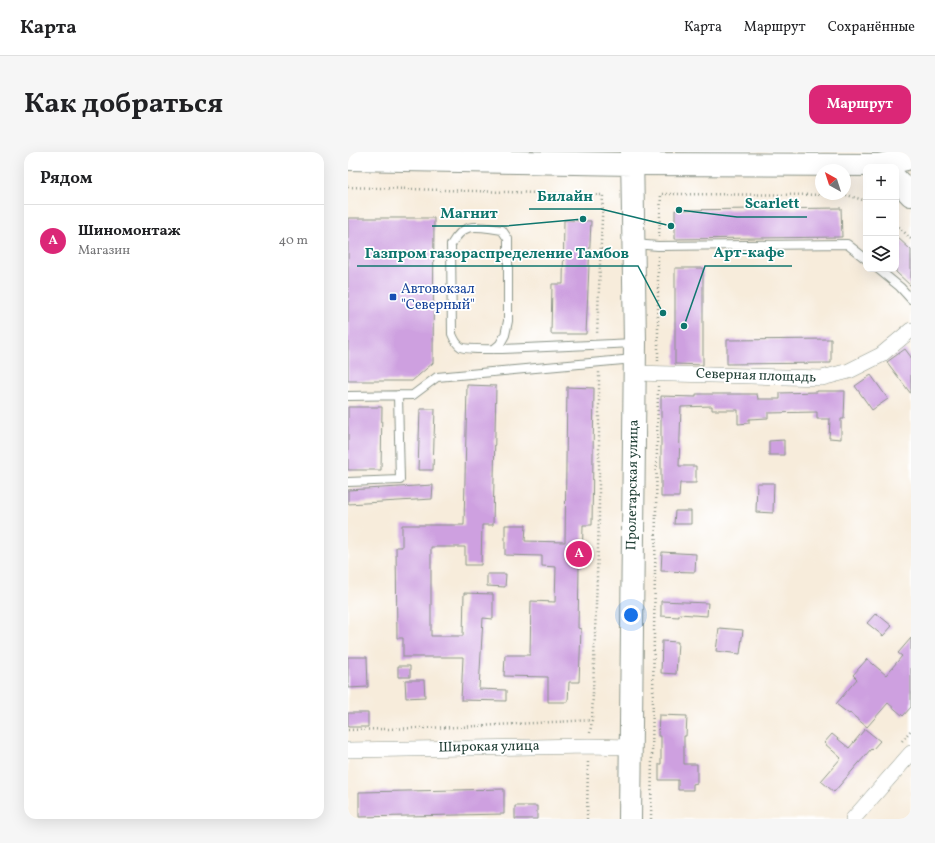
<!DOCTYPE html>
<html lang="ru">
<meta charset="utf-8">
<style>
body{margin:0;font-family:Vollkorn,serif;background:#f6f6f6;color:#202124}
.controls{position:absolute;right:12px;top:12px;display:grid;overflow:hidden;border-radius:8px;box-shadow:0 4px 16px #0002}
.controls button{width:36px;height:36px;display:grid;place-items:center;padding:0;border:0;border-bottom:1px solid #e0e0e0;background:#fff;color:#202124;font:20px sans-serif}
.compass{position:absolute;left:467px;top:12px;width:36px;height:36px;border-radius:50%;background:#fff;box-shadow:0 4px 16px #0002;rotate:321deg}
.you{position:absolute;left:283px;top:463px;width:14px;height:14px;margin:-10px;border:3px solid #fff;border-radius:50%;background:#1a73e8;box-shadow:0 0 0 6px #1a73e833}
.badge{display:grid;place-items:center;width:26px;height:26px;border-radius:50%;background:#db2777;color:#fff;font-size:13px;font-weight:700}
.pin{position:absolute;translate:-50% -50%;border:2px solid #fff;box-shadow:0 1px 4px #0006}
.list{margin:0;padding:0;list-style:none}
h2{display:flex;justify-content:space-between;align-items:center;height:52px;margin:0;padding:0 16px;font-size:17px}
h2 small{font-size:13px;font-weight:400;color:#757577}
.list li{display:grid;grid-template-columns:26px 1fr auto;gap:12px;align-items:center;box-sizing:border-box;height:72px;padding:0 16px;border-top:1px solid #e0e0e0}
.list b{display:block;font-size:15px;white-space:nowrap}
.list p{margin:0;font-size:13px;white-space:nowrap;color:#757577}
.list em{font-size:13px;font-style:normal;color:#757577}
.icon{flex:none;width:22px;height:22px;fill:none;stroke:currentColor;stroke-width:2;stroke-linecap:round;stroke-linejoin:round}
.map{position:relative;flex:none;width:563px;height:667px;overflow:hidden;border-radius:12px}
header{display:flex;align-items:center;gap:24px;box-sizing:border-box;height:56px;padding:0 20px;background:#fff;border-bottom:1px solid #e0e0e0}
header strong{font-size:19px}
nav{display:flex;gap:22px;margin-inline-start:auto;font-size:14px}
.intro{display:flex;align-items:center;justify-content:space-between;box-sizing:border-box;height:96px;padding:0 24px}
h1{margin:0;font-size:28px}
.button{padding:10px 18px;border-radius:12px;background:#db2777;color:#fff;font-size:14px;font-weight:700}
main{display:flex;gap:24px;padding:0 24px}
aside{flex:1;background:#fff;border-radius:12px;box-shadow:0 4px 16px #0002}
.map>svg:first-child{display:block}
.building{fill:#cea0e0}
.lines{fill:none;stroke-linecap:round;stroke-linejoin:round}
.lane-casing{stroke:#8b9488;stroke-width:10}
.street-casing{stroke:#8b9488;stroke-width:16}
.secondary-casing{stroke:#8b9488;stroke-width:24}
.primary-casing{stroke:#8b9488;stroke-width:24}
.path{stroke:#8b9488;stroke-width:2.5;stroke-dasharray:1 3;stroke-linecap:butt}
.lane{stroke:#fff;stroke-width:8}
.street{stroke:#fff;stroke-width:15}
.secondary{stroke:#fff;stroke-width:22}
.primary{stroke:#fff;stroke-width:22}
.transit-dot{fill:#1a4fb4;stroke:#fff;stroke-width:1.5}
.labels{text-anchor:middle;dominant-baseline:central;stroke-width:3.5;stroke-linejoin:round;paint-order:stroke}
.transit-label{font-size:14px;fill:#164399;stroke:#fff;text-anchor:start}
.street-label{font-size:14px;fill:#1f3d34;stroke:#fff}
.leader{fill:none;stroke:#0f766e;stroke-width:1.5}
.callout-dot{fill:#0f766e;stroke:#fff;stroke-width:1.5}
.callout-label{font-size:15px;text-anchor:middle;font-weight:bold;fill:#0f766e;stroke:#fff;stroke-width:3.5;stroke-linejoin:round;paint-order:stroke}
</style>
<header>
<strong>Карта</strong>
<nav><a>Карта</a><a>Маршрут</a><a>Сохранённые</a></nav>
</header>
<div class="intro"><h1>Как добраться</h1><a class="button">Маршрут</a></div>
<main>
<aside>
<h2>Рядом<small></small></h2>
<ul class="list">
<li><span class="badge">A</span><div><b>Шиномонтаж</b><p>Магазин</p></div><em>40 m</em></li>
</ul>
</aside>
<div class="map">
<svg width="563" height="667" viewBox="0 0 563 667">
<rect width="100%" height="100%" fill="#fff"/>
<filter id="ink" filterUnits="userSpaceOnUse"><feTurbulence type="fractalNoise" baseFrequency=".025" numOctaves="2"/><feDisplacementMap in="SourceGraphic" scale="8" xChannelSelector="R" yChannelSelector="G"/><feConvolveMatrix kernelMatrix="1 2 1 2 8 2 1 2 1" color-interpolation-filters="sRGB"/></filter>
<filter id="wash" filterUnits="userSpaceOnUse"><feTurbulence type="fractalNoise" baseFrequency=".012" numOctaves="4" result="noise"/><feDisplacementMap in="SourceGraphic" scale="16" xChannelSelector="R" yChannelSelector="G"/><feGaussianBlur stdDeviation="0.9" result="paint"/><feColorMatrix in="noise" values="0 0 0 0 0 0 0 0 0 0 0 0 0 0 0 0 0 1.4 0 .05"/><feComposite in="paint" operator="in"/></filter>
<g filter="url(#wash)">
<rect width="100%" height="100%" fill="#f7ecdb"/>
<g id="blocks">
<path class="building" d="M493,56L494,85L327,87V58Z
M0,66H86L85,211L64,229H0Z
M216,68L243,69L238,182H203L204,132H215Z
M548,84L563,98V134L548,120Z
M327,116H355V213L327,212Z
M483,187V211L379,212V188Z
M557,197L563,205V242L539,210Z
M523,223L540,247L524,258L507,234Z
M119,233L148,234L145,373H134L133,413H117V395H83V484H115L116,441L145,442V467L135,466L131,537L158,538V549L113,548L115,505H55V486H49L48,395H54V373H116Z
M219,235L246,236L244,373H235L234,415H231L230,476L233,477L231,530H221L220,550H200V525L156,524L157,503H182L183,449L207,450L208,415L194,414V404L157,403V373H178L177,389L217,390Z
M469,239H497L496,267H493V287L481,286L482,267H469V260L420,261V266L401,267V271L390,272V258H364V254L333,255L331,314H348V331H332L331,345H313V244L348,245V242H409L410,247H432V241L469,240Z
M0,255H34L33,318H0Z
M72,257H87L85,318H70Z
M436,288V303H421V289Z
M409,331H426L425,361L408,360Z
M85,333L84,347L0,352V338Z
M327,359H343V372H326Z
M314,400L348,402L347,420L313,419Z
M139,422H158L157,435L139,434Z
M313,449L360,451L359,464L331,462V465L313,464Z
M528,461L544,474L535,484L519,471Z
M371,476L395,478L392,502L368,499Z
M563,486V555L555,564L540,551L519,575L502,561L501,562L488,552L509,527L505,523L519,507L538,523L554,504L550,501Z
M314,489L330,490L328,522L313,521Z
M0,505H19L20,535L0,536Z
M50,514H62V525H50Z
M57,528H76L77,545L58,546Z
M0,561H20V575H0Z
M311,563L339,564L338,584H336V612H349V631L345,632V638H330V628H311V612H313V584H310Z
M517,577L532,589L524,598L523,597L486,640L473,629L493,606L476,591L484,582L501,596Z
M156,637V662L11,665V640Z
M167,654H189V667H167Z"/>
</g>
</g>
<g filter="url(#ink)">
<use href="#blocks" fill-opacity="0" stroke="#8b9488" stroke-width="1"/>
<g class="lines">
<g class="lane-casing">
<path id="lane" d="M287,92L310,94L499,92L518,107
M530,117L552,135L563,147
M146,197L152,192L157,183L160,169V87L154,78C129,75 117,68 103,93L104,182C106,187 108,192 113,195C118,198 146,197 154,197L286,191
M0,244L65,243L89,225L286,207
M0,330L52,328L50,243"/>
</g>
<g class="street-casing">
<path id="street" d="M286,221L474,226L501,219L533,203L563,178
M0,598L241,594L282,595
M505,667L563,601"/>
</g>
<g class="secondary-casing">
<path id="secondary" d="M284,12L531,13L563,6
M548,27L563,43"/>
</g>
<g class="primary-casing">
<path id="primary" d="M0,7L284,12
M282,667L287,191L284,0"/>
</g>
<path class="path" d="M0,35L255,43L249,183
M548,72L563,87
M311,85L313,42L499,43L518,49
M310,209V104
M0,578L110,575L244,568
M242,581L244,568L251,367V220
M554,589L563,578
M239,667L240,608
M303,667L310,234"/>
<use href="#lane" class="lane"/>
<use href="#street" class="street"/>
<use href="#secondary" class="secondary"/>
<use href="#primary" class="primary"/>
</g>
</g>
<rect class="transit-dot" x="41" y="141" width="8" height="8" rx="2"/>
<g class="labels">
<g class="transit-label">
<text x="53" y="137">Автовокзал<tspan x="53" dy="16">"Северный"</tspan></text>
</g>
<g class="street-label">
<text transform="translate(408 224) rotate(2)">Северная площадь</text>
<text transform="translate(285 333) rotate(-89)">Пролетарская улица</text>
<text transform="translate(141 595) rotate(-1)">Широкая улица</text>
</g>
</g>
<path class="leader" d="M323 74L253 57H181M331 58L389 65H459M235 67L158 74H84M336 174L357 114H444M315 161L290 114H9"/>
<g class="callout-dot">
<circle cx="323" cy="74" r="4"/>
<circle cx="331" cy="58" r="4"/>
<circle cx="235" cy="67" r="4"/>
<circle cx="336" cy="174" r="4"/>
<circle cx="315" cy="161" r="4"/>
</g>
<g class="callout-label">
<text x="217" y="49">Билайн</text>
<text x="424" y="56">Scarlett</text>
<text x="121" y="66">Магнит</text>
<text x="401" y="105">Арт-кафе</text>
<text x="149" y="106">Газпром газораспределение Тамбов</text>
</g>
</svg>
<div class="controls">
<button>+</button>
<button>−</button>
<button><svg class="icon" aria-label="layers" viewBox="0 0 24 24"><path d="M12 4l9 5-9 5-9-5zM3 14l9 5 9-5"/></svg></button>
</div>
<svg class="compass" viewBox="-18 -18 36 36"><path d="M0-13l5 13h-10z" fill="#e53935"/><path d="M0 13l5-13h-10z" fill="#757577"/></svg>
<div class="you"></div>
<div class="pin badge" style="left:231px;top:402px">A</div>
</div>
</main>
